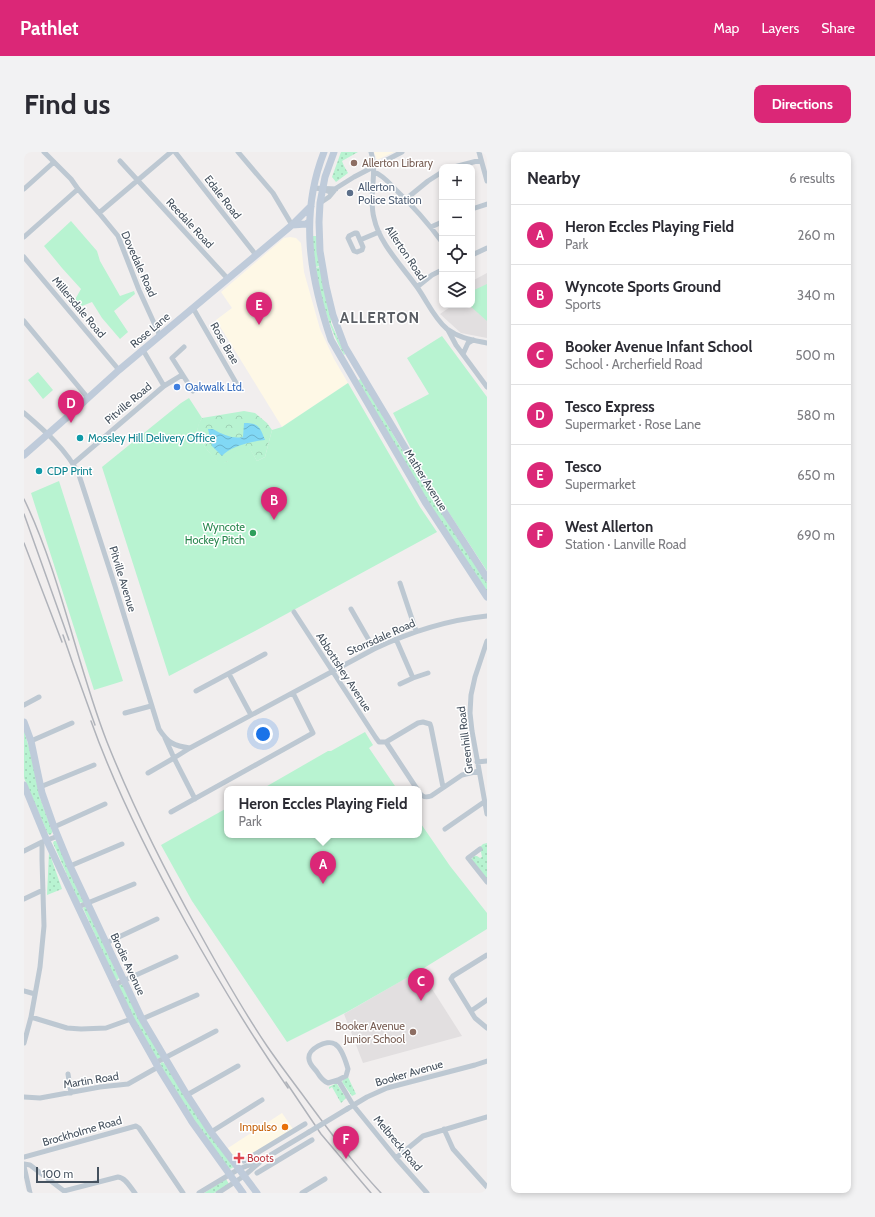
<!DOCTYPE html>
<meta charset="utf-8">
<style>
body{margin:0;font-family:Cabin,sans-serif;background:#f2f2f3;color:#2b2b33}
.controls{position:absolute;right:12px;top:12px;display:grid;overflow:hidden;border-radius:8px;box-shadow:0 2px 6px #0003}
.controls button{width:36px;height:36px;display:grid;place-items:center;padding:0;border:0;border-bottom:1px solid #e1e1e2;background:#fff;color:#2b2b33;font:20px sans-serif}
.scale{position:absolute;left:12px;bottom:10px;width:63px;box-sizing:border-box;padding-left:4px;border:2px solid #45515e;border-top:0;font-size:11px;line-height:14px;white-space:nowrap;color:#45515e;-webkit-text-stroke:3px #fff;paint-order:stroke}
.you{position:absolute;left:239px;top:582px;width:14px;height:14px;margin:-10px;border:3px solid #fff;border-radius:50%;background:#1a73e8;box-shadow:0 0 0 6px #1a73e833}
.badge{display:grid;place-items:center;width:26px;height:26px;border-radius:50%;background:#db2777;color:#fff;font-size:13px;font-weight:700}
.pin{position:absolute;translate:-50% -33px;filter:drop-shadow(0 1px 2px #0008)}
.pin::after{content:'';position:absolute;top:21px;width:14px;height:12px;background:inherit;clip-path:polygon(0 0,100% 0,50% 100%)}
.popup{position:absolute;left:200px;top:634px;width:198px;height:52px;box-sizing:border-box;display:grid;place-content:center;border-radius:8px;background:#fff;filter:drop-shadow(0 1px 3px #0005);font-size:13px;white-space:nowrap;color:#7c7c81}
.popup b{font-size:15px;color:#2b2b33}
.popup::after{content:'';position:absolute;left:50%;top:100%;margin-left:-8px;border:8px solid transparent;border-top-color:#fff}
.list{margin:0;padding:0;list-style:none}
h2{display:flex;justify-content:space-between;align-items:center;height:52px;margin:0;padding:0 16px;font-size:17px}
h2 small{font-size:13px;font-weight:400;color:#7c7c81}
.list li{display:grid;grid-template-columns:26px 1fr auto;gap:12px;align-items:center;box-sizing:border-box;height:60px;padding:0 16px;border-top:1px solid #e1e1e2}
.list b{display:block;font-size:15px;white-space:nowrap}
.list p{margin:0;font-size:13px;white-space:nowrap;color:#7c7c81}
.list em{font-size:13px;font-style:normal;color:#7c7c81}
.icon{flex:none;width:22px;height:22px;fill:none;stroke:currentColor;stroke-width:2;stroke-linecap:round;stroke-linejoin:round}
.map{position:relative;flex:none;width:463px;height:1041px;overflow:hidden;border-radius:8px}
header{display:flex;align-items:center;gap:24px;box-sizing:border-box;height:56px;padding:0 20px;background:#db2777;color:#fff}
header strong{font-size:19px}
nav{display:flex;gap:22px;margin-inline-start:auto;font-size:14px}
.intro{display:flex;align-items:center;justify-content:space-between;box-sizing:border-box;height:96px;padding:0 24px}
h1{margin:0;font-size:28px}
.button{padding:10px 18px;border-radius:8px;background:#db2777;color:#fff;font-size:14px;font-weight:700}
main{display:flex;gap:24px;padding:0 24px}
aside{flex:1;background:#fff;border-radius:8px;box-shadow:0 2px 6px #0003}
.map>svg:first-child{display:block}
.commercial{fill:#fef8e6}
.education{fill:#e2dfe0}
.grass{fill:url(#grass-dots)}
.forest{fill:url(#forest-crowns)}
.green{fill:#b8f3d1}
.water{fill:url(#water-waves)}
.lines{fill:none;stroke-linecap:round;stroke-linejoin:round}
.street{stroke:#bdc8d2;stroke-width:5}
.secondary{stroke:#bfcbda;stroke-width:7}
.rail{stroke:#b0b3ba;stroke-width:1.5}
.street-bridge{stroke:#bdc8d2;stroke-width:5}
.education-dot{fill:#8d6e63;stroke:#fff;stroke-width:1.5}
.service-dot{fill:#5c6f8a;stroke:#fff;stroke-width:1.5}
.shop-dot{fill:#3f7fe0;stroke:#fff;stroke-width:1.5}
.culture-dot{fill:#0f9aa8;stroke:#fff;stroke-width:1.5}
.leisure-dot{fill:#2e9e5b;stroke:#fff;stroke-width:1.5}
.food-dot{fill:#e8710a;stroke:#fff;stroke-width:1.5}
.health-dot{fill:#e0444e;stroke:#fff;stroke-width:1.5}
.labels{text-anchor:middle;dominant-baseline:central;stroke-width:3;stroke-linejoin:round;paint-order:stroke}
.education-label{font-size:11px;fill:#785e54;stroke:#fff;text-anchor:start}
.service-label{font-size:11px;fill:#4e5e75;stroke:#fff;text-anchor:start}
.street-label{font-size:11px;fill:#45515e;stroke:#fff}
.shop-label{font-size:11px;fill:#366cbe;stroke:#fff;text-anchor:start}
.culture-label{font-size:11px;fill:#0d838f;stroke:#fff;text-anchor:start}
.leisure-label{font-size:11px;fill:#27864d;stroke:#fff;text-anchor:end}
.food-label{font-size:11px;fill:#c56008;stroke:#fff;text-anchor:end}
.health-label{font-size:11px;fill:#be3a42;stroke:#fff;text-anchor:start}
.district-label{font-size:15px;font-weight:bold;letter-spacing:1px;fill:#5a5e64;stroke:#fff}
</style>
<header>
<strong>Pathlet</strong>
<nav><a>Map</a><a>Layers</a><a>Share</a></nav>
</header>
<div class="intro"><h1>Find us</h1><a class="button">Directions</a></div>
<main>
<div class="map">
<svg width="463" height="1041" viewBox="0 0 463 1041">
<defs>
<pattern id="grass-dots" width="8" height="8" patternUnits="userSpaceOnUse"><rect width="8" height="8" fill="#b8f3d1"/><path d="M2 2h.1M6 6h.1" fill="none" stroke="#a0d2b6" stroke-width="1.8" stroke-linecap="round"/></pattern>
<pattern id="forest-crowns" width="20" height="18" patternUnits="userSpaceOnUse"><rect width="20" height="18" fill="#b8f3d1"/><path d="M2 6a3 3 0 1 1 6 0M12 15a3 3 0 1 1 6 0" fill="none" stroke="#a0d2b6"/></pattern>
<pattern id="water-waves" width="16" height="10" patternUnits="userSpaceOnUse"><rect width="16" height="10" fill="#81d8f5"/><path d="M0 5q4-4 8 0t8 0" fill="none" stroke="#6bb2ca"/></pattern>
</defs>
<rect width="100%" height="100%" fill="#f1eeee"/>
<path class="commercial" d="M350,0H370L353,8Z
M266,85L272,86L277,91L280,120L296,177L310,207L324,231L258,275L192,168L208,156L197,140L260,86Z
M258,961L269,977L214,1010L204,996Z"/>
<path class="education" d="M463,121V186L437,181L416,162L429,153H448V129Z
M396,818L438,884L339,911L320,862Z"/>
<path class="grass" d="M317,0H334L318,9L320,14L324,21L312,30L308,25Z
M288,84H293L296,114L291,115Z
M296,115L307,161V171L321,202L320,203C304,174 298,149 291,116Z
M337,227L391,320L463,431V441L403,349L334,228Z
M0,578L6,599L16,646L28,679V681L26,683L24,682L0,626Z
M30,689H32L60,748L59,751L55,750L29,691Z
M463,691V729L448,709V706L450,704H453L456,706L458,705L456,695L459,692Z
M25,700L38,737L23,743Z
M62,754L95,826L92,829L59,756Z
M96,832L99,833L137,905L136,906L133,907L110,868L94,834Z
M138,910L140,911L210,1015L206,1017L204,1016L156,947L136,912Z
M324,925L332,942L328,944L318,930L319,928Z
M311,932H313L322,946L317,951L308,935L305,937V935Z
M202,1027L205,1032L190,1041H180Z"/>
<path class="forest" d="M220,259L231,261L243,271L248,278L241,305L233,309L224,294L204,309L197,313C188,304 172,288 174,275C174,272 177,268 178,266Z"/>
<path class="green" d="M47,69L73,99L76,109L96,144L110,139L111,142L90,159L104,180L96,187L78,166L68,150L53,156L49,151L57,137L38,116L20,94Z
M463,132V169L445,153H448V139Z
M418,184L463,245V419L401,324L369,261L405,242L383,206Z
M14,220L29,238L19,247L4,228Z
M324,231L396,355L413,380L231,479L145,524L78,315L157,251L165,246L178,266C177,268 175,272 174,275C172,288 188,304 197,312L204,309V304L224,293L233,309L241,305L248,278L258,275Z
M35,329L99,529L70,538L7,341Z
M341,580L349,593L345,596L373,637H238L304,599H307Z
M203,656V683H395V669L426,714L463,761V777L400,816L323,860L263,890L168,749L137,693Z"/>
<path class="water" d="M220,271C235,271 236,275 241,288C229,289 205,295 198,304L188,294L184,277H189C199,283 209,287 219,285Z"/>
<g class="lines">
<path class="street" d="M20,0L47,27L54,37L75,61L94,84L115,138L136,184
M151,0L232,103
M214,0L249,41L268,73
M347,0C354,21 344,44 350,66C355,91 378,114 393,135C403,149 410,166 423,177C435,186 449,188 463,191
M455,0L463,29
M96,9L204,127
M430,15L457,8
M350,20C359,23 365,31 372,38C389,54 404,71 418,90
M289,36C298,37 304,36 312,37
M0,37L30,10
M298,37L306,40L330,25L378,0
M382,47L404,29L418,20
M296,51L305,45L310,39
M448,57L463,52
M75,61L147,0
M407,75L418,70
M0,85L54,37
M336,88L333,81H331L325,84L324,86L330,99L333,100L338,98L339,95L336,88L355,80
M448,103L463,96
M0,105L95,218
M393,135L408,123L418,118
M169,156L215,236
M0,169L64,246
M424,178L432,193L463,235
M160,195L148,206L169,239
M439,202L444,191L449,188
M140,234L158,223
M0,261C21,279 43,298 55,323L91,434L135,577C144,591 150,594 166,596L350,497C386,480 423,468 463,464
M50,311L140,234L119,198
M376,431L392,479
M327,457L350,497
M270,460L352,586L355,590H362L393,637
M372,487L389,526
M463,489L451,525L447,543L446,561L448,579L463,662
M205,522L227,563
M376,532L389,526L404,521
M172,539L241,502
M0,553L15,545
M101,561L127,554
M141,586L150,606L166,596
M7,589L48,571
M362,590L394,571L399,570L406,572L407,575L419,635
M453,610L463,609
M124,621L150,606L171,647
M16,635L70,613
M395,640C398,645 401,646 407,644L438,623L455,619
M147,660L289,581L269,541
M30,675L81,652
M421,677L460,650
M456,697L444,706L463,730
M0,699L18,690
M46,714L98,692
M0,747L19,738
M54,755L110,732
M82,791L133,767
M463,803L429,824L427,827L451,866L463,876
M90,833L152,805
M0,839L11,842
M447,859L463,848
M7,865L43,876L57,877L82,876L107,867
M118,867L173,843
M0,891L7,865L16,815L20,774L18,708V690L34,684
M131,911L192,879
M44,922L47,941
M314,928L322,924L324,917C322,910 318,896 311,892C303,887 283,897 285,907C285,912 290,916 293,920C296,925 299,929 304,931L314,928L329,953L372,1006L403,1041
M163,943L214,914
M0,945L16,946L76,935L104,932L134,915
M323,957L343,945L363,936L451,913L463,909
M420,977L429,997L463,1035
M187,980L238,948
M0,1005L112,974L115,976L159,1041
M372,1006L399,984L463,965
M220,1009L281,972
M0,1012L6,1013L40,1039L94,1025C102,1026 106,1035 111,1041
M0,1014L6,1041
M233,1021L288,988
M175,1041L215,1017L240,1007L285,980
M194,1041L220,1024L236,1010
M278,1041L301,1027"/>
<path class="secondary" d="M300,0C275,64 286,125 307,188L401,350L463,445
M310,0L301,25L296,51L295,70L296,99L302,134L309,163L321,195L407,339L463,426
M268,73L282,72L285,70
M0,303L49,260L64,246L95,218L268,73L287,54
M0,570L7,589L18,641L30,675L46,714L118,867L163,943L187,980L233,1041
M0,633L23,689L107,867L134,915L168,970L219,1041"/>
<path class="rail" d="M0,347C37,424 52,510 83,590C109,655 140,717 174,778C196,818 218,857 243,894C254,910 266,926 278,942C303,976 328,1010 357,1041
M0,362L45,488
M0,391L38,490
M39,483L49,512L71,573
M67,569C92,639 126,706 162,771C194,828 227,883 264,936
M262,930L297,982L347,1041"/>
<path class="street-bridge" d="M285,980L323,957"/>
</g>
<g class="education-dot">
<circle cx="330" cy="11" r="4"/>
<circle cx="389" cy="880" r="4"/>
</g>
<circle class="service-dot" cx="326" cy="41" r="4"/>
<circle class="shop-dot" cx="153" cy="235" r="4"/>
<g class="culture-dot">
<circle cx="56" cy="286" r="4"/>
<circle cx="15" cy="319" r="4"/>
</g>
<circle class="leisure-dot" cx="229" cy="381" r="4"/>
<circle class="food-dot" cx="261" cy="975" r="4"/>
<path class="health-dot" d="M213 1000h4v4h4v4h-4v4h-4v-4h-4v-4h4z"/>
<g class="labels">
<g class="education-label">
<text x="338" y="11">Allerton Library</text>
<text x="381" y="874" text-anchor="end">Booker Avenue<tspan x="381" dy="13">Junior School</tspan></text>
</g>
<g class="service-label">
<text x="334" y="35">Allerton<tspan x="334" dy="13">Police Station</tspan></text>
</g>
<g class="street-label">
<text transform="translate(199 45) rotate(52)">Edale Road</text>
<text transform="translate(166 71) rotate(47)">Reedale Road</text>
<text transform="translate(382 101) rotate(56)">Allerton Road</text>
<text transform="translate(115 112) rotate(66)">Dovedale Road</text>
<text transform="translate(55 155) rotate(50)">Millersdale Road</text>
<text transform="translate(126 178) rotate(-40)">Rose Lane</text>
<text transform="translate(201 191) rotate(60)">Rose Brae</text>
<text transform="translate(104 251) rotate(-40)">Pitville Road</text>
<text transform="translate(402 328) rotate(58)">Mather Avenue</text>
<text transform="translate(99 427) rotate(73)">Pitville Avenue</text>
<text transform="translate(357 485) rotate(-24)">Storrsdale Road</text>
<text transform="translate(320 520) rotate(57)">Abbottshey Avenue</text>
<text transform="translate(441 588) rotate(-97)">Greenhill Road</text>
<text transform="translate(104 812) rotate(65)">Brodie Avenue</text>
<text transform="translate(385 921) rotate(-16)">Booker Avenue</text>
<text transform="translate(67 928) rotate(-9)">Martin Road</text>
<text transform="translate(58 979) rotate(-16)">Brockholme Road</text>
<text transform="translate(374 991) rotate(50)">Melbreck Road</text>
</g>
<g class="shop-label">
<text x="161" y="235">Oakwalk Ltd.</text>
</g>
<g class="culture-label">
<text x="64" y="286">Mossley Hill Delivery Office</text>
<text x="23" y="319">CDP Print</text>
</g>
<g class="leisure-label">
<text x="221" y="375">Wyncote<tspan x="221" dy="13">Hockey Pitch</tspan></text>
</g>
<g class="food-label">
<text x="253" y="975">Impulso</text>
</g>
<g class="health-label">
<text x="223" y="1006">Boots</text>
</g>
<g class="district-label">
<text x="356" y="166">ALLERTON</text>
</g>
</g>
</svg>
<div class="controls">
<button>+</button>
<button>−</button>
<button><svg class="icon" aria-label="locate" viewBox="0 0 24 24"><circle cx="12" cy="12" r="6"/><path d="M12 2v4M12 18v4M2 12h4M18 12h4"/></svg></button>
<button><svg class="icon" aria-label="layers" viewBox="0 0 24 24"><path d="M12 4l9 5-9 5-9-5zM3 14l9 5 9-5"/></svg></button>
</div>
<div class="scale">100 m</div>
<div class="you"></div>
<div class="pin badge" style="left:299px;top:732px">A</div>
<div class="popup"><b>Heron Eccles Playing Field</b>Park</div>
<div class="pin badge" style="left:250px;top:368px">B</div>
<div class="pin badge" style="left:397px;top:849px">C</div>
<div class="pin badge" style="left:47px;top:271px">D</div>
<div class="pin badge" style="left:235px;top:173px">E</div>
<div class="pin badge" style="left:322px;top:1007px">F</div>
</div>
<aside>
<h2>Nearby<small>6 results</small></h2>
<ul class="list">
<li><span class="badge">A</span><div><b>Heron Eccles Playing Field</b><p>Park</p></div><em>260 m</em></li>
<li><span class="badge">B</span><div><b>Wyncote Sports Ground</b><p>Sports</p></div><em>340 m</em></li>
<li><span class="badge">C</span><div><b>Booker Avenue Infant School</b><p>School · Archerfield Road</p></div><em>500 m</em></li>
<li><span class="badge">D</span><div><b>Tesco Express</b><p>Supermarket · Rose Lane</p></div><em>580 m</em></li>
<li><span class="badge">E</span><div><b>Tesco</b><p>Supermarket</p></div><em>650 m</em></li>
<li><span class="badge">F</span><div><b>West Allerton</b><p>Station · Lanville Road</p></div><em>690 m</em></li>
</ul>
</aside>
</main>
